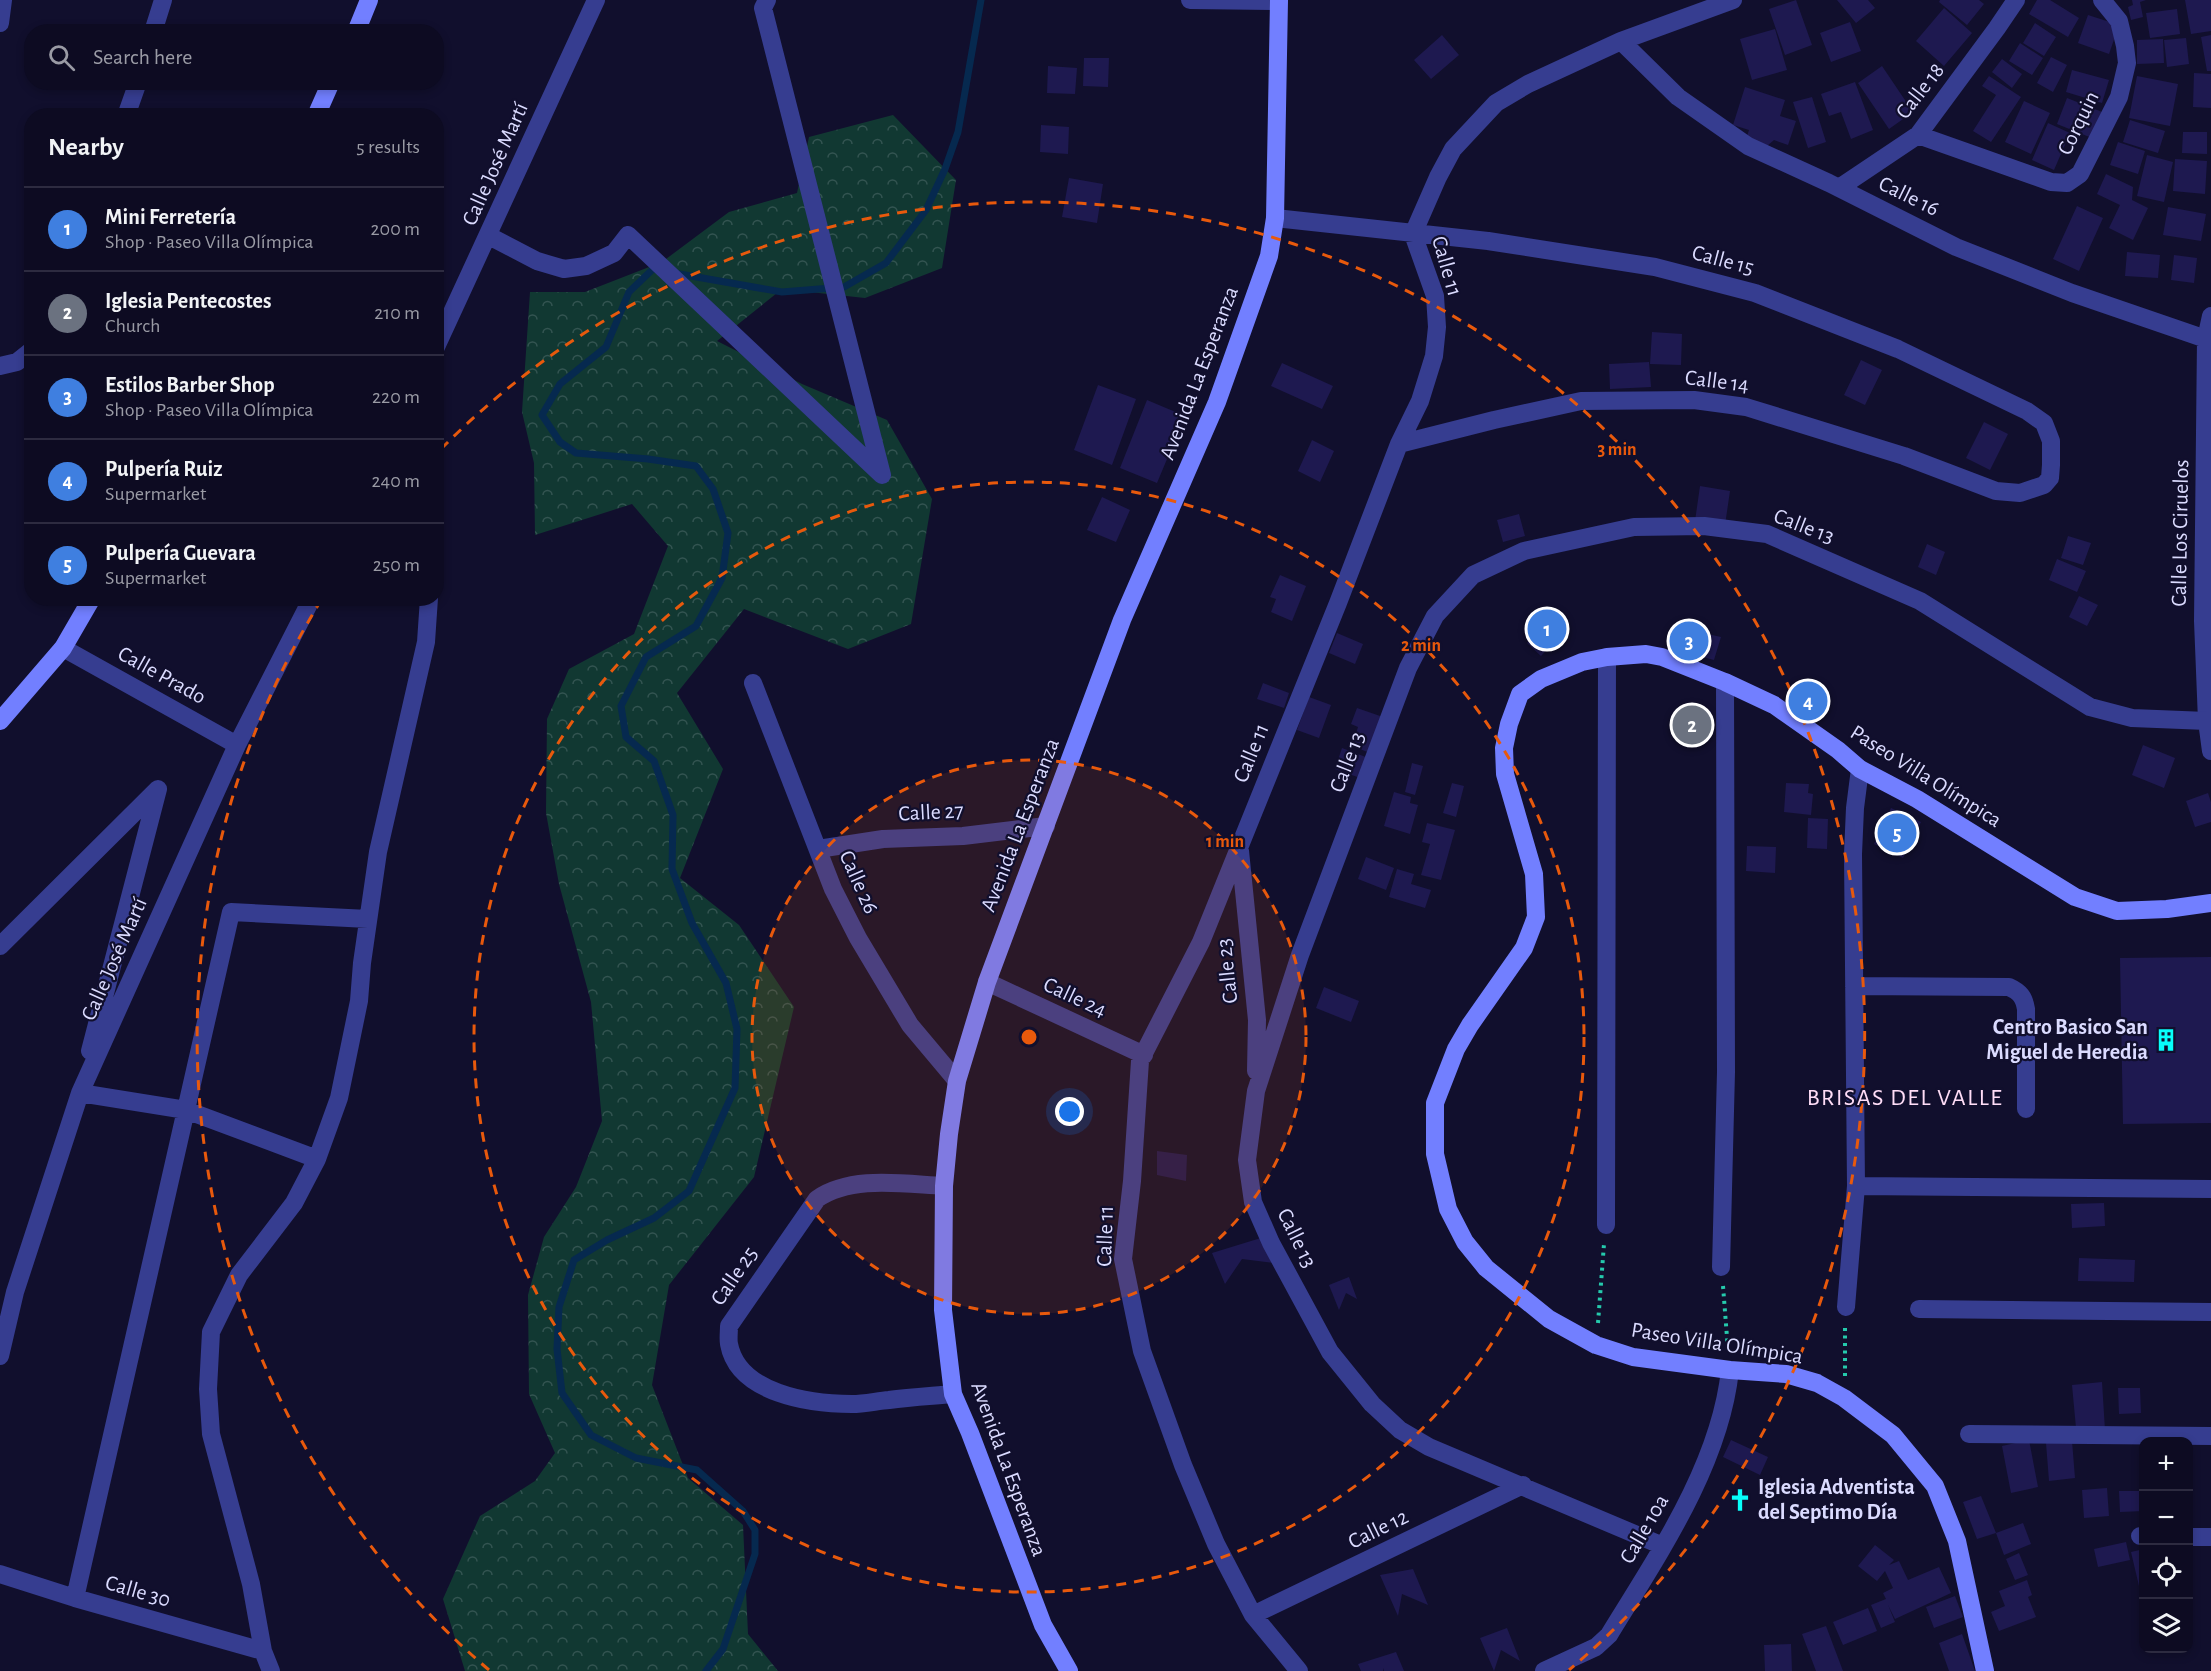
<!DOCTYPE html>
<meta charset="utf-8">
<style>
body{margin:0;font-family:"Alegreya Sans",sans-serif;background:#1b192f;color:#f1f3f6}
.controls{position:absolute;right:18px;bottom:18px;display:grid;overflow:hidden;border-radius:12px;box-shadow:0 3px 9px #0003}
.controls button{width:54px;height:54px;display:grid;place-items:center;padding:0;border:0;border-bottom:2px solid #2d2b40;background:#0d0b22;color:#f1f3f6;font:30px sans-serif}
.you{position:absolute;left:1070px;top:1112px;width:21px;height:21px;margin:-15px;border:4px solid #fff;border-radius:50%;background:#1a73e8;box-shadow:0 0 0 9px #1a73e833}
.badge{display:grid;place-items:center;width:39px;height:39px;border-radius:50%;background:#07fffb;color:#fff;font-size:20px;font-weight:700}
.pin{position:absolute;translate:-50% -50%;border:3px solid #fff;box-shadow:0 2px 6px #0006}
.list{margin:0;padding:0;list-style:none}
h2{display:flex;justify-content:space-between;align-items:center;height:78px;margin:0;padding:0 24px;font-size:26px}
h2 small{font-size:20px;font-weight:400;color:#9a9ba5}
.list li{display:grid;grid-template-columns:39px 1fr auto;gap:18px;align-items:center;box-sizing:border-box;height:84px;padding:0 24px;border-top:2px solid #2d2b40}
.list b{display:block;font-size:22px;white-space:nowrap}
.list p{margin:0;font-size:20px;white-space:nowrap;color:#9a9ba5}
.list em{font-size:20px;font-style:normal;color:#9a9ba5}
.icon{flex:none;width:33px;height:33px;fill:none;stroke:currentColor;stroke-width:2;stroke-linecap:round;stroke-linejoin:round}
.map{position:relative;flex:none;width:2211px;height:1671px;overflow:hidden}
.search{position:absolute;background:#0d0b22;box-shadow:0 3px 9px #0003;left:24px;top:24px;width:420px;height:66px;display:flex;align-items:center;gap:15px;box-sizing:border-box;padding:0 21px;border-radius:24px;color:#9a9ba5;font-size:22px}
.panel{position:absolute;background:#0d0b22;box-shadow:0 3px 9px #0003;left:24px;top:108px;width:420px;height:498px;border-radius:24px}
.map>svg:first-child{display:block}
.forest{fill:url(#forest-crowns)}
.lines{fill:none;stroke-linecap:round;stroke-linejoin:round}
.stream{stroke:#06294f;stroke-width:7}
.building{fill:#1e1950}
.path{stroke:#25c9ac;stroke-width:4;stroke-dasharray:3 4.5;stroke-linecap:butt}
.street{stroke:#363d90;stroke-width:18}
.secondary{stroke:#727fff;stroke-width:18}
.ring{fill:none;stroke:#e8590c;stroke-width:3;stroke-dasharray:10 8}
.labels{text-anchor:middle;dominant-baseline:central;stroke-width:4.5;stroke-linejoin:round;paint-order:stroke}
.street-label{font-size:22px;fill:#dbdbff;stroke:#110f2d}
.poi-label{font-size:22px;font-weight:bold;fill:#dbdbff;stroke:#110f2d;text-anchor:end}
.neighbourhood-label{font-size:24px;letter-spacing:1.5px;fill:#ffddf7;stroke:#110f2d}
.centre{fill:#e8590c;stroke:#110f2d;stroke-width:3}
.ring-label{font-size:18px;text-anchor:middle;font-weight:bold;fill:#e8590c;stroke:#110f2d;stroke-width:4.5;stroke-linejoin:round;paint-order:stroke}
</style>
<div class="map">
<svg width="2211" height="1671" viewBox="0 0 2211 1671">
<defs>
<pattern id="forest-crowns" width="20" height="18" patternUnits="userSpaceOnUse" patternTransform="scale(1.5)"><rect width="20" height="18" fill="#113832"/><path d="M2 6a3 3 0 1 1 6 0M12 15a3 3 0 1 1 6 0" fill="none" stroke="#335451"/></pattern>
</defs>
<rect width="100%" height="100%" fill="#110f2d"/>
<path class="forest" d="M893,115L956,180L942,268L865,298L782,289L717,341L802,384L887,420L932,499L911,624L848,649L744,609L677,693L723,769L680,878L739,925L794,1007L754,1177L669,1285L652,1385L688,1478L743,1525L748,1634L778,1671H465L443,1599L480,1516L535,1481L555,1453L529,1394L528,1295L544,1237L576,1187L602,1121L591,1002L559,884L546,813L547,719L569,669L634,634L668,546L632,504L535,535L534,463L522,412L530,292H585L662,262L729,212L797,193L809,137Z"/>
<g class="lines">
<path class="stream" d="M661,270L653,269L629,292L606,347L560,384L542,415L560,442L576,453L648,459L696,466L713,489L728,533L722,578L696,626L646,657L621,706L626,737L654,761L673,815L672,869L692,923L726,983L737,1029L735,1088L689,1191L654,1218L607,1240L574,1260L559,1307L557,1349L562,1393L591,1435L636,1458L697,1470L743,1511L755,1530V1554L723,1649L706,1671
M674,273L782,292L844,287L886,263L926,210L945,169L958,132L981,0"/>
</g>
<path class="building" d="M1796,0L1812,45L1785,55L1769,9Z
M1837,0H1868L1875,8L1856,23Z
M1940,0H1979L1984,4L1967,25L1939,2Z
M2037,0H2050L2079,18L2068,37L2029,14Z
M2132,0H2146L2140,2L2143,17L2131,20L2128,7L2133,5Z
M2185,0H2211V31L2191,34Z
M1944,8L1972,33L1944,66L1916,41Z
M2177,9L2180,34L2150,38L2146,13Z
M2088,15L2119,25L2109,54L2078,43Z
M1850,22L1861,51L1831,62L1820,33Z
M2035,23L2056,37L2044,56L2023,43Z
M1775,29L1787,70L1752,80L1740,39Z
M1442,35L1459,55L1431,79L1414,60Z
M2211,35V71H2207L2201,37Z
M2186,38L2189,64L2167,67L2164,40Z
M2163,39L2164,63L2137,64V40Z
M2020,43L2043,58L2032,75L2009,61Z
M2051,57L2067,65L2053,92L2037,83Z
M1084,58H1109L1108,87L1083,86Z
M2002,59L2022,74L2012,88L1992,72Z
M1048,66L1077,68L1075,94L1047,93Z
M1882,66L1913,112L1889,129L1858,83Z
M2072,70L2109,80L2102,103L2066,92Z
M2194,73L2211,74V108L2193,107Z
M1989,76L2021,97L1991,142L1973,131L1996,95L1982,86Z
M2137,76L2178,84L2170,126L2129,118Z
M1855,82L1873,130L1851,139L1841,112L1829,116L1821,94Z
M1745,87L1785,100L1780,116L1796,121L1788,145L1774,140L1767,146L1746,139L1749,130L1733,125Z
M1812,97L1826,142L1808,148L1793,102Z
M2067,98L2102,112L2092,138L2057,124Z
M2024,101L2050,113L2031,154L2005,142Z
M2130,120L2165,131L2158,153L2123,142Z
M2048,123L2070,133L2054,170L2032,160Z
M1041,125L1069,127L1068,154L1040,152Z
M2183,132H2207V154L2182,153Z
M2118,142L2145,151L2138,174L2110,165Z
M2147,155L2173,162L2164,202L2137,196Z
M2175,159L2207,161L2205,194L2173,191Z
M2106,174L2133,187L2132,200L2148,208L2133,240L2109,228L2120,205L2097,194Z
M1069,178L1103,184L1097,223L1062,217Z
M2077,206L2103,218L2079,271L2053,259Z
M2168,207L2206,214L2201,241L2163,235Z
M2127,252L2160,255L2158,278L2125,276Z
M2174,255L2197,258L2194,283L2171,280Z
M1652,332L1682,334L1681,365L1650,364Z
M1861,360L1882,370L1865,405L1844,395Z
M1649,362L1651,387L1610,389L1609,364Z
M1282,363L1333,386L1322,409L1271,386Z
M1098,385L1136,399L1112,465L1074,450Z
M1147,400L1185,416L1157,483L1120,468Z
M1984,422L2008,434L1990,470L1966,458Z
M1312,440L1334,451L1320,482L1298,471Z
M1700,486L1730,491L1725,525L1695,521Z
M1102,497L1130,510L1116,542L1087,530Z
M1519,514L1525,536L1503,542L1497,520Z
M2068,536L2091,543L2083,565L2061,558Z
M1927,544L1945,552L1936,575L1918,567Z
M2057,559L2086,571L2077,592L2049,580Z
M1280,575L1306,586L1292,621L1271,612L1276,599L1270,597Z
M2079,596L2098,605L2087,626L2069,617Z
M1550,620L1558,638L1541,656L1527,643Z
M1681,628L1721,637L1714,660L1676,650Z
M1337,633L1363,644L1355,664L1329,653Z
M1802,682L1828,701L1814,720L1788,701Z
M1263,683L1289,693L1284,708L1257,699Z
M1309,697L1331,705L1319,738L1297,730Z
M1357,708L1383,717L1370,753L1352,746L1358,727L1351,724Z
M1675,710L1711,711L1710,740L1674,738Z
M2143,745L2175,758L2164,788L2132,775Z
M1342,748L1371,759L1363,779L1335,769Z
M1412,763L1423,766L1415,795L1405,792Z
M1452,783L1464,786L1456,817L1443,813Z
M1786,783L1809,784L1808,793L1813,794L1811,815L1784,812Z
M1394,792L1411,797L1410,803L1418,805L1410,834L1384,826Z
M2208,793L2211,802V822L2195,827L2186,801Z
M1891,808L1921,822L1903,858L1874,844Z
M1808,818L1828,819L1827,849L1807,848Z
M1427,823L1455,830L1441,880L1421,875L1430,844L1422,842Z
M1747,846L1776,847L1775,873L1746,871Z
M1366,857L1394,868L1386,890L1358,879Z
M1397,869L1414,874L1411,884L1431,890L1425,908L1389,897Z
M2211,957V1123L2123,1124L2120,958Z
M1324,987L1359,1001L1351,1022L1316,1008Z
M1157,1151L1187,1155L1186,1181L1157,1175Z
M2104,1203L2105,1226L2072,1228L2071,1204Z
M1264,1237L1274,1263L1242,1259L1225,1284L1212,1253Z
M2079,1258L2135,1260L2134,1282L2078,1281Z
M1349,1277L1357,1299L1346,1293L1339,1310L1329,1285Z
M2102,1382L2105,1430L2076,1428L2072,1385Z
M2118,1388H2140L2141,1413L2119,1414Z
M1731,1440L1768,1457L1760,1475L1723,1457Z
M2029,1440L2038,1487L2011,1493L2002,1446Z
M2072,1441L2075,1478L2049,1481L2046,1443Z
M2107,1488L2109,1516L2084,1518L2082,1490Z
M2119,1491H2144V1511L2120,1512Z
M1981,1496L1996,1533L1977,1539L1963,1502Z
M2023,1523L2031,1544L2004,1555L1996,1533Z
M2126,1542L2130,1560L2098,1567L2094,1549Z
M1875,1545L1894,1560L1889,1565L1899,1561L1908,1580L1939,1567L1951,1593L1895,1619L1888,1605L1895,1622L1881,1628L1871,1605L1886,1599L1883,1593L1893,1588L1885,1571L1877,1581L1858,1566Z
M2144,1549V1602L2143,1603L2131,1552Z
M2019,1553L2028,1575L2015,1580L2006,1559Z
M1413,1569L1428,1605L1402,1594L1398,1616L1380,1575Z
M2027,1580L2032,1595L2028,1597L2036,1617L1999,1631L1991,1612L2005,1606L1999,1591Z
M1955,1596L1963,1617L1934,1628L1926,1607Z
M1868,1608L1877,1631L1843,1645L1833,1622Z
M1826,1626L1843,1671H1816L1802,1634Z
M1507,1628L1520,1661L1501,1650L1494,1671L1480,1638Z
M1962,1634L1975,1671H1949L1939,1643Z
M1791,1644L1792,1671H1765L1764,1645Z
M1396,1652L1404,1671H1384L1383,1668V1671H1361L1358,1664Z"/>
<g class="lines">
<path class="path" d="M1723,1286L1728,1350
M1598,1323L1604,1244
M1845,1376V1326"/>
<path class="street" d="M1190,0L1279,1
M0,23L3,0
M153,32L163,0
M1621,41L1678,97L1748,146L1829,183L1956,247L2072,293L2206,339
M126,116L138,82
M1918,135L2051,182L2067,183L2080,174L2119,97L2127,63L2125,46L2119,21L2102,0
M1839,188L1918,135L1997,28L2016,0
M1275,218L1488,241L1655,267L1755,293L1898,349L2027,411L2044,423L2051,441V465L2050,478L2044,485L2020,493L1996,491L1904,456L1746,407L1694,400L1581,401L1494,420L1399,444
M489,236L537,261L564,269L586,266L614,253L628,235L882,475L763,8L767,0
M2211,316L2206,339L2203,621L2207,721L2211,751
M436,347L596,0
M0,366L17,362L32,350
M63,648L237,745
M753,683L833,889L858,938L910,1025L957,1081
M818,849L883,839L963,836L1046,826
M1240,851L1257,1020L1256,1071
M0,946L158,789L90,1051
M987,982L1144,1055
M1854,986L2009,987C2020,992 2024,997 2026,1009V1109
M80,1093L186,1110L317,1159
M944,1186C903,1184 851,1175 817,1199L729,1326C729,1332 728,1339 729,1344C738,1394 811,1404 852,1404C864,1404 877,1401 889,1400C910,1397 931,1396 953,1394
M1856,1186L2211,1189
M1606,1225L1607,657
M1721,1267L1726,1072L1725,682
M1846,1307L1856,1186L1853,854L1855,808L1860,769
M1919,1309L2211,1312
M0,1356L15,1292L80,1093L237,745L312,598
M1969,1434L2211,1436
M2140,1536H2144
M2188,1537H2211
M1663,1546L1429,1447L1400,1430L1372,1404L1330,1352L1271,1243L1253,1202L1247,1160L1256,1091L1300,955L1408,668L1435,616L1473,575L1524,551L1634,527L1704,526L1767,534L1920,601L2090,707L2132,718L2207,721
M0,1574L75,1598L263,1651
M75,1598L231,912L368,919
M1253,1615L1523,1485
M271,1671L263,1651L251,1584L211,1434L208,1389L211,1332L239,1275L294,1203L317,1159L339,1098L359,1001L362,963L378,852L426,642L429,598
M1299,1671L1253,1615L1216,1544L1183,1465L1142,1351L1123,1259L1132,1181L1140,1061L1201,942L1338,603L1399,444L1420,401L1434,356L1437,327L1435,296L1413,234L1438,177L1453,149L1496,103L1528,84L1621,41L1733,0
M1544,1671L1596,1647L1609,1635C1658,1555 1720,1465 1730,1370"/>
<path class="secondary" d="M356,32L369,0
M316,116L331,82
M0,721L63,648L92,598
M1069,1671L1043,1625L970,1433L953,1394L943,1310L944,1186L949,1134L957,1081L987,982L1122,620L1217,402L1269,256L1275,218L1279,0
M1985,1671L1957,1541L1935,1486L1893,1435L1844,1398L1817,1383L1786,1374L1730,1370L1633,1357L1596,1345L1549,1319L1486,1268L1465,1242L1448,1209L1435,1154V1103L1456,1049L1470,1025L1524,948L1536,917L1534,874L1505,774L1504,748L1509,724L1520,694L1541,679L1582,662L1607,657L1646,654L1662,657L1725,682L1774,705L1838,750L1860,769L1917,799L2075,897L2117,911L2167,909L2211,903"/>
</g>
<circle cx="1029" cy="1037" r="277" fill="#e8590c" fill-opacity=".12"/>
<g class="ring">
<circle cx="1029" cy="1037" r="277"/>
<circle cx="1029" cy="1037" r="555"/>
<path d="M489 1670A832 832 0 0 1 320 602M441 449A832 832 0 1 1 1569 1670"/>
</g>
<defs>
<g id="building-bare" transform="scale(1.8)"><path d="M-4-6H4V6H1V3H-1V6H-4ZM-2.5-4.3h1.7v1.8h-1.7ZM.8-4.3h1.7v1.8H.8ZM-2.5-1h1.7V.8h-1.7ZM.8-1h1.7V.8H.8Z" fill="#07fffb" stroke="#110f2d" stroke-width="2.5" paint-order="stroke"/></g>
<g id="church-bare" transform="scale(1.8)"><path d="M-1.2-6h2.4v3.5h3.3v2.4h-3.3V6h-2.4V-.1h-3.3v-2.4h3.3Z" fill="#07fffb" stroke="#110f2d" stroke-width="2.5" paint-order="stroke"/></g>
</defs>
<g fill-rule="evenodd">
<use href="#building-bare" x="2166" y="1040"/>
<use href="#church-bare" x="1740" y="1500"/>
</g>
<g class="labels">
<g class="street-label">
<text transform="translate(1920 91) rotate(-52)">Calle 18</text>
<text transform="translate(2078 123) rotate(-64)">Corquin</text>
<text transform="translate(495 164) rotate(-66)">Calle José Martí</text>
<text transform="translate(1909 196) rotate(26)">Calle 16</text>
<text transform="translate(1723 260) rotate(15)">Calle 15</text>
<text transform="translate(1447 266) rotate(74)">Calle 11</text>
<text transform="translate(1199 373) rotate(-69)">Avenida La Esperanza</text>
<text transform="translate(1717 381) rotate(7)">Calle 14</text>
<text transform="translate(1804 526) rotate(21)">Calle 13</text>
<text transform="translate(2180 533) rotate(-89)">Calle Los Ciruelos</text>
<text transform="translate(162 675) rotate(29)">Calle Prado</text>
<text transform="translate(1251 753) rotate(-68)">Calle 11</text>
<text transform="translate(1347 762) rotate(-69)">Calle 13</text>
<text transform="translate(1926 776) rotate(32)">Paseo Villa Olímpica</text>
<text transform="translate(931 812) rotate(-3)">Calle 27</text>
<text transform="translate(1020 825) rotate(-69)">Avenida La Esperanza</text>
<text transform="translate(859 882) rotate(66)">Calle 26</text>
<text transform="translate(114 959) rotate(-66)">Calle José Martí</text>
<text transform="translate(1227 971) rotate(-96)">Calle 23</text>
<text transform="translate(1075 997) rotate(25)">Calle 24</text>
<text transform="translate(1105 1236) rotate(-88)">Calle 11</text>
<text transform="translate(1297 1238) rotate(64)">Calle 13</text>
<text transform="translate(734 1276) rotate(-56)">Calle 25</text>
<text transform="translate(1717 1343) rotate(9)">Paseo Villa Olímpica</text>
<text transform="translate(1009 1469) rotate(70)">Avenida La Esperanza</text>
<text transform="translate(1378 1529) rotate(-26)">Calle 12</text>
<text transform="translate(1644 1529) rotate(-60)">Calle 10a</text>
<text transform="translate(138 1591) rotate(16)">Calle 30</text>
</g>
<g class="poi-label">
<text x="2148" y="1027">Centro Basico San<tspan x="2148" dy="25">Miguel de Heredia</tspan></text>
<text x="1758" y="1487" text-anchor="start">Iglesia Adventista<tspan x="1758" dy="25">del Septimo Día</tspan></text>
</g>
<g class="neighbourhood-label">
<text x="1905" y="1098">BRISAS DEL VALLE</text>
</g>
</g>
<circle cx="1029" cy="1037" r="9" class="centre"/>
<g class="ring-label">
<text x="1617" y="455">3 min</text>
<text x="1421" y="651">2 min</text>
<text x="1225" y="847">1 min</text>
</g>
</svg>
<div class="controls">
<button>+</button>
<button>−</button>
<button><svg class="icon" aria-label="locate" viewBox="0 0 24 24"><circle cx="12" cy="12" r="6"/><path d="M12 2v4M12 18v4M2 12h4M18 12h4"/></svg></button>
<button><svg class="icon" aria-label="layers" viewBox="0 0 24 24"><path d="M12 4l9 5-9 5-9-5zM3 14l9 5 9-5"/></svg></button>
</div>
<div class="you"></div>
<div class="pin badge" style="left:1547px;top:629px;background:#3f7fe0">1</div>
<div class="pin badge" style="left:1692px;top:725px;background:#6b7280">2</div>
<div class="pin badge" style="left:1689px;top:641px;background:#3f7fe0">3</div>
<div class="pin badge" style="left:1808px;top:701px;background:#3f7fe0">4</div>
<div class="pin badge" style="left:1897px;top:833px;background:#3f7fe0">5</div>
<div class="search"><svg class="icon" aria-label="search" viewBox="0 0 24 24"><circle cx="10" cy="10" r="6"/><path d="M15 15l6 6"/></svg>Search here</div>
<section class="panel">
<h2>Nearby<small>5 results</small></h2>
<ul class="list">
<li><span class="badge" style="background:#3f7fe0">1</span><div><b>Mini Ferretería</b><p>Shop · Paseo Villa Olímpica</p></div><em>200 m</em></li>
<li><span class="badge" style="background:#6b7280">2</span><div><b>Iglesia Pentecostes</b><p>Church</p></div><em>210 m</em></li>
<li><span class="badge" style="background:#3f7fe0">3</span><div><b>Estilos Barber Shop</b><p>Shop · Paseo Villa Olímpica</p></div><em>220 m</em></li>
<li><span class="badge" style="background:#3f7fe0">4</span><div><b>Pulpería Ruiz</b><p>Supermarket</p></div><em>240 m</em></li>
<li><span class="badge" style="background:#3f7fe0">5</span><div><b>Pulpería Guevara</b><p>Supermarket</p></div><em>250 m</em></li>
</ul>
</section>
</div>
